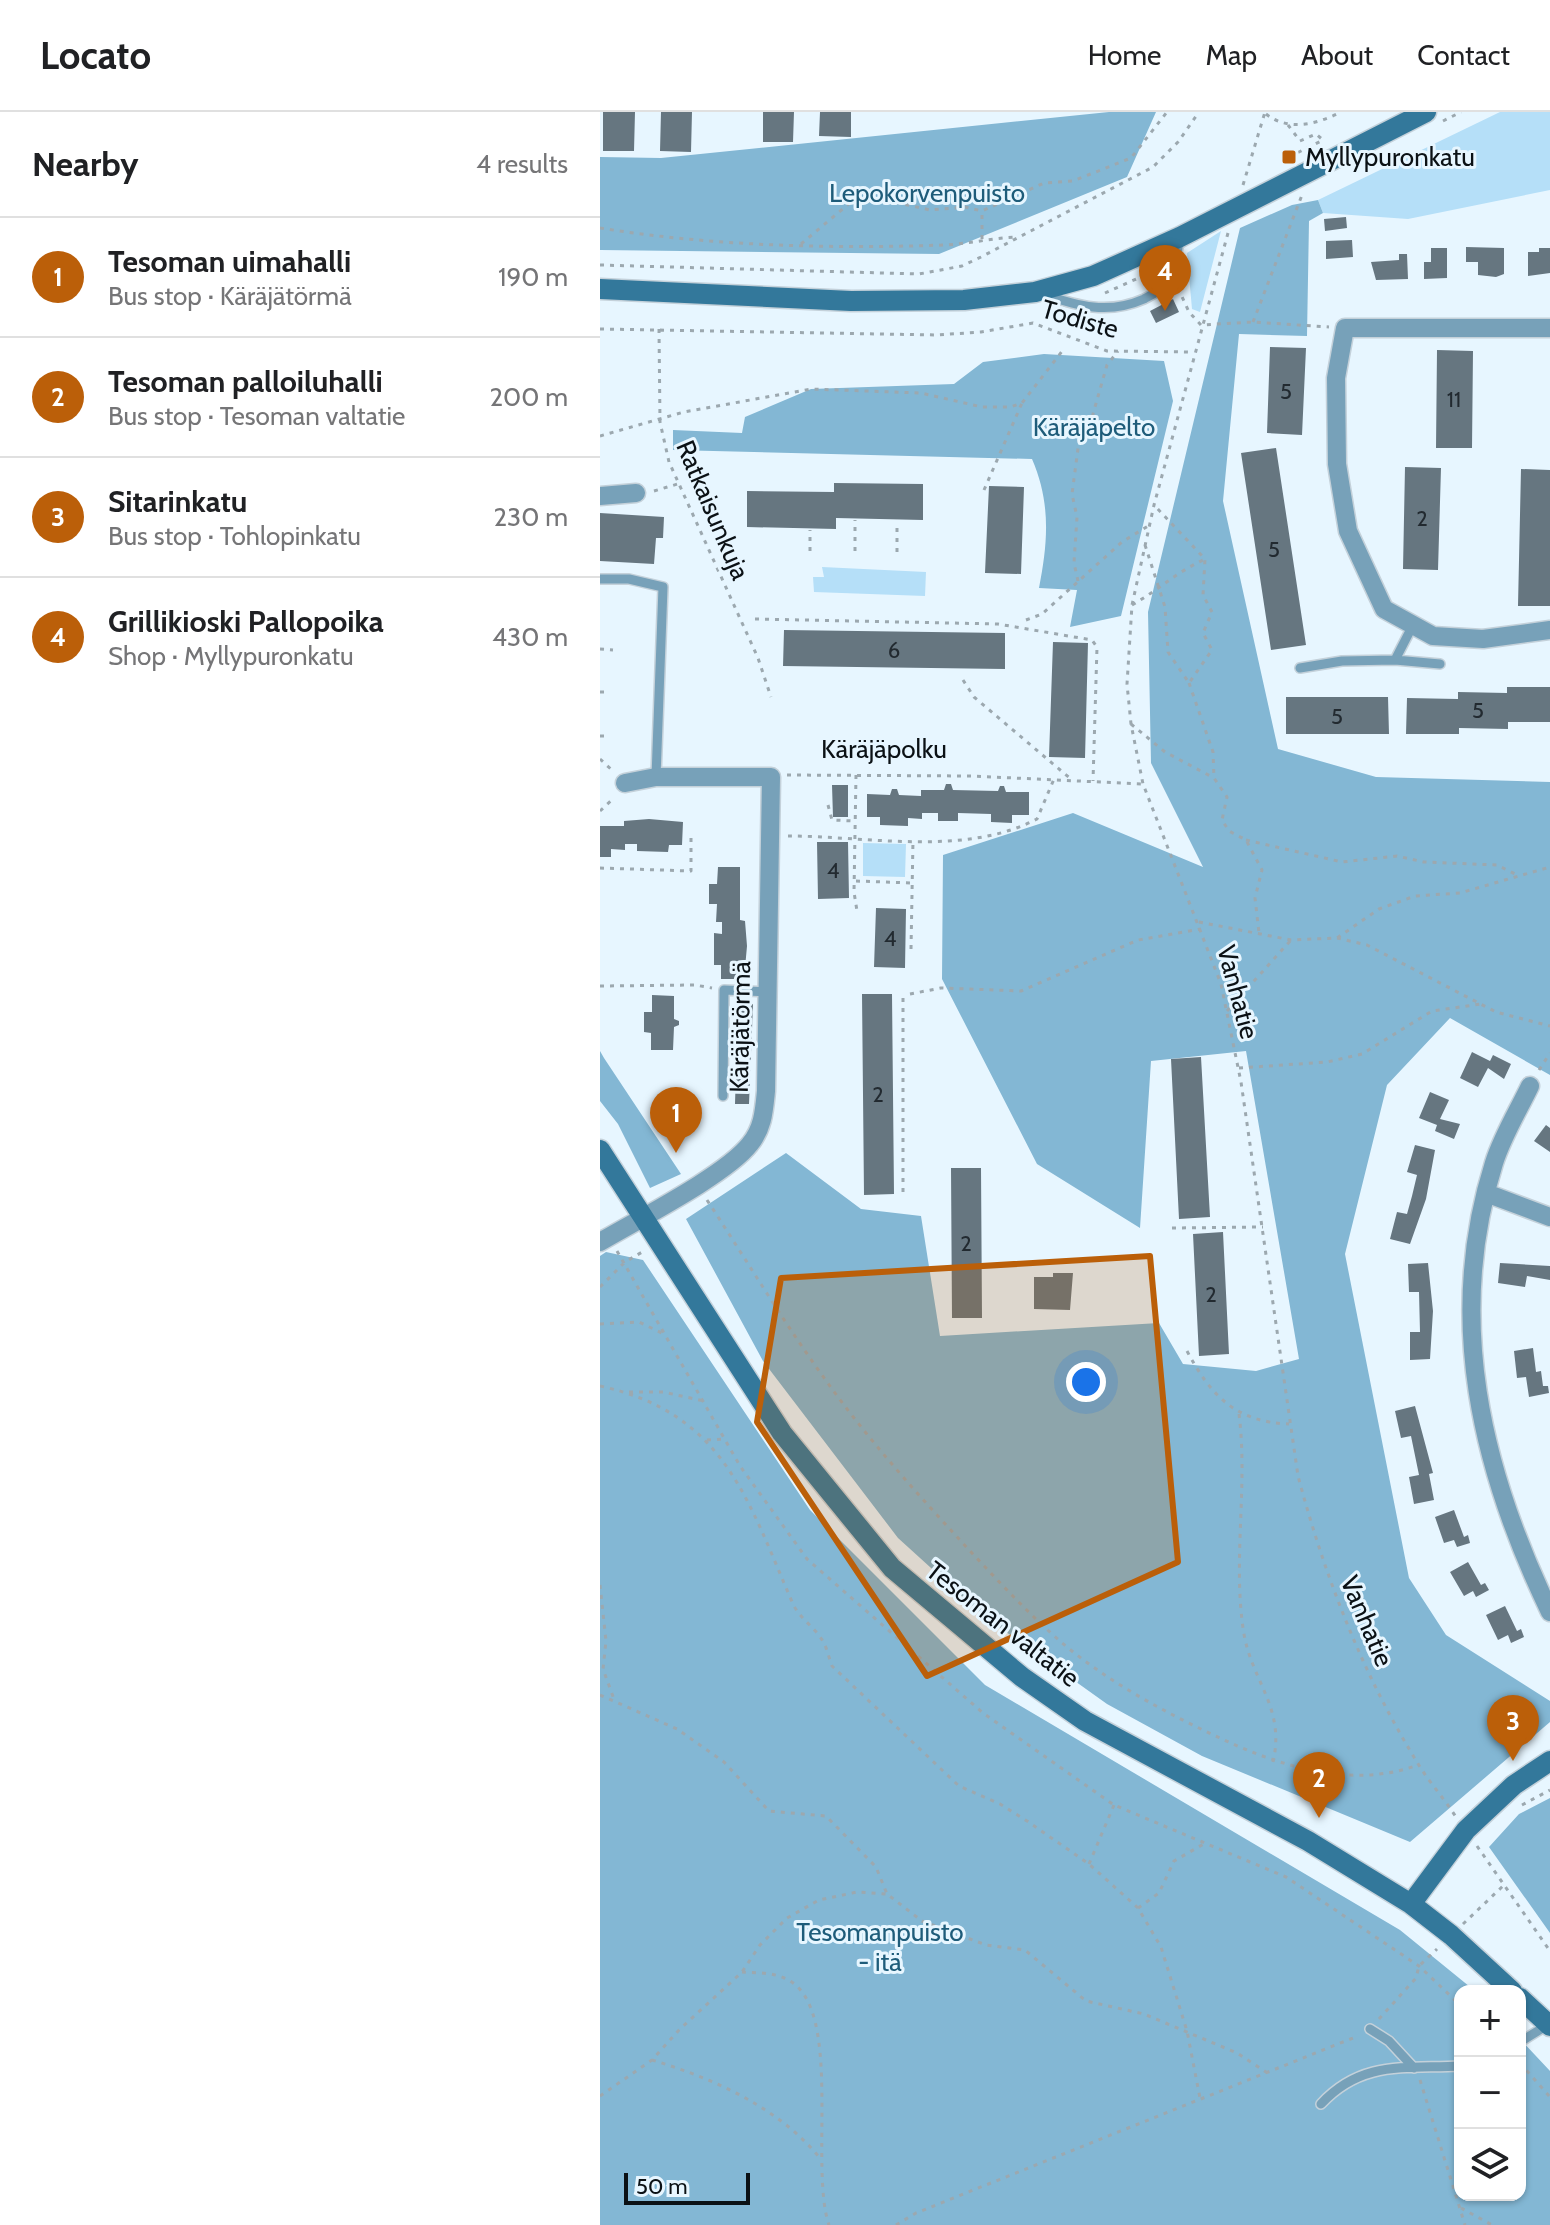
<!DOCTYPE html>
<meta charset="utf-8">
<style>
body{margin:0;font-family:Cabin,sans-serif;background:#f6f6f6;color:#202124}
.controls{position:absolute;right:24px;bottom:24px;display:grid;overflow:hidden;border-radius:16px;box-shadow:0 2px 6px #0004}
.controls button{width:72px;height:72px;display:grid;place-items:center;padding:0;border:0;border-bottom:2px solid #e0e0e0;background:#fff;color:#202124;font:40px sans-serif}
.scale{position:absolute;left:24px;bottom:20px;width:126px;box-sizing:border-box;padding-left:8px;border:4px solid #0b1115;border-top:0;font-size:22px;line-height:28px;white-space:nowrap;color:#0b1115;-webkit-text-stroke:6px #e7f6ff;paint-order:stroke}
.you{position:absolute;left:486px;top:1270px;width:28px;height:28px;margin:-20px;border:6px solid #fff;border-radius:50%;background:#1a73e8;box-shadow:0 0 0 12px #1a73e833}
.badge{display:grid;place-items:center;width:52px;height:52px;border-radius:50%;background:#bb5f09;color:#fff;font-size:26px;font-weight:700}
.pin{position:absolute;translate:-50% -66px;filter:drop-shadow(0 2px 4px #0008)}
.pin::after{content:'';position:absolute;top:42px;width:28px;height:24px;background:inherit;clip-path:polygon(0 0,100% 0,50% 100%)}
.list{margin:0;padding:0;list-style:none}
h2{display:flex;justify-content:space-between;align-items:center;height:104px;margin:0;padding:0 32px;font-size:34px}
h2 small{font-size:26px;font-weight:400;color:#757577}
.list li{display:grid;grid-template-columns:52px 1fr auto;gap:24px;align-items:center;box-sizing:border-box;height:120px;padding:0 32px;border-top:2px solid #e0e0e0}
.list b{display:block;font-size:30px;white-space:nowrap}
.list p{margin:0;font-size:26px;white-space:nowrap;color:#757577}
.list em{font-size:26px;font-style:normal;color:#757577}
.icon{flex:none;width:44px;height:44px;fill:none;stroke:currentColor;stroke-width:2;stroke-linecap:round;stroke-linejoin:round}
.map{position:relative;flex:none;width:950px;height:2113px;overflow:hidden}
header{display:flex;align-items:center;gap:48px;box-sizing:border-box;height:112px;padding:0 40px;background:#fff;border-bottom:2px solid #e0e0e0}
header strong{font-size:38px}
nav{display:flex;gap:44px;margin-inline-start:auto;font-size:28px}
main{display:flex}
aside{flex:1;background:#fff}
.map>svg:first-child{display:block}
.green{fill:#b5dff8}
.forest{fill:#83b7d4}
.building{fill:#667680}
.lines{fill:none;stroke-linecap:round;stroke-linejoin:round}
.lane-casing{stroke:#c4d1da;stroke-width:12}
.street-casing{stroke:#c4d1da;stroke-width:21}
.secondary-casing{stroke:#c4d1da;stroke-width:23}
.path{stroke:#9ca8af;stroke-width:3;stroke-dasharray:4 6;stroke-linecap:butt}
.lane{stroke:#77a1b9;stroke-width:9}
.street{stroke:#77a1b9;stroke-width:18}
.secondary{stroke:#33789b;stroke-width:20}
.marked{fill:#bb5f09;fill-opacity:0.2;stroke:#bb5f09;stroke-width:6;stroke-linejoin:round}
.poi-dot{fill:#bb5f09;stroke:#e7f6ff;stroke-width:3}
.labels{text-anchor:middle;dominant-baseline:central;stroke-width:6;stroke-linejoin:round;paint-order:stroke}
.number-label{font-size:22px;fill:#222a30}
.poi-label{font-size:26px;fill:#0b1115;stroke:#e7f6ff;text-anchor:start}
.park-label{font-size:26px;fill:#1e5c7a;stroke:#e7f6ff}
.street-label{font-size:26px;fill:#0b1115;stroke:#e7f6ff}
</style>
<header>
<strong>Locato</strong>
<nav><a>Home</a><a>Map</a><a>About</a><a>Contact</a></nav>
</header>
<main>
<aside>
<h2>Nearby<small>4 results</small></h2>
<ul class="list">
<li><span class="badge">1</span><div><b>Tesoman uimahalli</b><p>Bus stop · Käräjätörmä</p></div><em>190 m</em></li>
<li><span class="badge">2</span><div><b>Tesoman palloiluhalli</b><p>Bus stop · Tesoman valtatie</p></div><em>200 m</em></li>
<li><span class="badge">3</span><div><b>Sitarinkatu</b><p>Bus stop · Tohlopinkatu</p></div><em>230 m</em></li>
<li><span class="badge">4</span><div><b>Grillikioski Pallopoika</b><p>Shop · Myllypuronkatu</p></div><em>430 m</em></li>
</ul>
</aside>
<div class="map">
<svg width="950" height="2113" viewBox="0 0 950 2113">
<rect width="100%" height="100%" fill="#e7f6ff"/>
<path class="green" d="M900,0H950V78L808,107L723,101L718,88Z
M621,119L600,200L592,197L587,141Z
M222,455L326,460L325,484L214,480L213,465H224Z
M263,731L306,732L305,765L263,764Z"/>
<path class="forest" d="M509,0H556L527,65L339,142L0,138V45L61,46Z
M718,88L723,101L709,109L707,224L639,222L623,389L678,637L776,665L950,670V963L850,906L787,973L745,1142L809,1466L846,1523L950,1589V1610L810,1730L602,1644L507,1592L385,1505L298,1426L163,1249L86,1107L186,1041L261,1097L321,1104L340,1224L559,1211L583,1252L656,1259L699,1247L646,939L551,949L540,1116L437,1052L342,867L343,743L473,701L603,755L551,651L548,500L640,116L692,93Z
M444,242L564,249L573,289L521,504L470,515L477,478L439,476C448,430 451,391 432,347L73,338V318L142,321L145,305L211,277L354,272L383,250Z
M0,939L4,946L81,1062L50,1076L18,1012L0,989Z
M6,1140L43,1148L210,1398L385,1573L800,1818L875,1879H860V2083H920V1927L950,1959V2113H0V1144Z
M950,1686V1821L889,1735L919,1702Z"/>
<path class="building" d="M3,0H35L34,39H3Z
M61,0H92L91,40L60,39Z
M163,0H194L193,30H163Z
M220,0H251V25L219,24Z
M746,105L747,116L725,119L724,107Z
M752,128L753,145L726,147V129Z
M866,135L904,136V162L896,165L878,163V150H866Z
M831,136H847V166L824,167V150H831Z
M939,136H950V161L928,164V140H939Z
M799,142H807L808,167L776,168L771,150L799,148Z
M573,187L579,200L556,211L550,199Z
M670,235L706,236L702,323L667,321Z
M837,238L873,239L872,336H836Z
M676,336L706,533L671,538L641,341Z
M805,355L841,356L838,458L803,457Z
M921,357L950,358V494H918Z
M234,371L323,372V408L236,406V417L147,415V379L234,380Z
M389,374L424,375L421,462L385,461Z
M0,401L64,405L63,426H56L54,452L0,449Z
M184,518L405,521V557L183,554Z
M453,530L488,531L485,646L449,645Z
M907,575H950V610H908V617L859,616V622H806L807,586L858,587V580L907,581Z
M686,585H788L789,622H686Z
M346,672H351L353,678L398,679L400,674H404L406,680H429V703H412V711L391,710V702L358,701V709H338V701H322V707L308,706V714L280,713V705H267V682L290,683L292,677H297L299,683L321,684V678H344Z
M232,673H248V705H233Z
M49,707L83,710L82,733H69L68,740L37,739V732H25V738L11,737V745H0V714H24V709Z
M217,730H248L249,786L218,787Z
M118,755H140V808L145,809L147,834L144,867H121V853H114V821L122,822V810H116L117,792H109V772H117Z
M276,796L306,797L305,856L274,855Z
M262,882H292L294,1082L264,1083Z
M52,883L74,884V907L79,909V913L74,915L73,938H51V921L44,920V900H52Z
M138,891L153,892L149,992H135Z
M872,940L890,949L893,943L911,952L904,967L888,956L878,975L860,966Z
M601,945L610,1105L579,1107L571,947Z
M830,980L849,988L840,1007L860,1012L854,1027L835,1019L837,1013L819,1006Z
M946,1013L950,1016V1040L934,1029Z
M815,1033L835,1038L826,1087L810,1132L790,1127L797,1100L807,1102L812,1084L817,1063L807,1060Z
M351,1056H381L382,1206H352Z
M623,1120L629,1242L599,1244L593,1122Z
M828,1151L833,1199L830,1247L810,1248V1220H820L819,1180H809L808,1152Z
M900,1151L950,1154V1168L927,1164L925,1175L898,1171Z
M453,1161H473L470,1198L434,1197V1165H453Z
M933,1236L936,1260L941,1259L943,1274H948L949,1281L929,1285L926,1265L917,1266L914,1239Z
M815,1294L833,1361L829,1362L834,1388L814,1392L809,1365L819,1363L811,1324L801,1326L795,1299Z
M854,1398L864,1425L868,1423L870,1431L857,1435L854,1428L844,1431L835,1405Z
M868,1450L881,1473L885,1471L889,1478L876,1485L873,1479L864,1484L850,1460Z
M905,1494L917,1519L921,1517L924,1525L911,1531L908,1523L898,1528L886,1503Z"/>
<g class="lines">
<g class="lane-casing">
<path id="lane" d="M442,182C478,194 508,203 544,187C553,182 564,177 568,168C575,155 577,139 580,126
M0,467H29L63,475L56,665
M795,548L840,552
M700,556L742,549L795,548L813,513
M123,984L124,878L167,880
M770,1917L789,1929L814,1956
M920,1930L949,1912
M721,1992C762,1948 805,1957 860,1954"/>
</g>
<g class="street-casing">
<path id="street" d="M950,216H745L736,266L737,352L748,419L784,497L833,524L883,527L950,518
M0,384L36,381
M930,974C918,999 902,1025 894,1051C845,1206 881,1357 950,1500
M886,1081L950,1105
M0,1130C37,1108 126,1063 150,1032C163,1016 164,999 166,979L171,665H56L25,671"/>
</g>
<g class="secondary-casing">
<path id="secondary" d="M0,177L251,189L364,188L435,180L493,164L580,125L826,0
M0,1038L182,1321L292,1456L422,1565L485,1609L708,1729L811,1792L851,1823L912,1879
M811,1792L866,1718L914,1673L950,1649
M920,1886L950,1914"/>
</g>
<path class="path" d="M666,2C689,20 717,12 741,0
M843,9L861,0
M688,13L700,29L716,22L723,28
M689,45L723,28
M643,73L665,0
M0,116C112,134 230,137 344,133C368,132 392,126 417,125
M628,121L554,393L532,493L527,572L531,612L543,672L621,872L641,970L698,1364C725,1465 762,1561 817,1650C828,1669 844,1686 856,1705
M382,127V99
M201,132L251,90L290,89L330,98L365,95L382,99L444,71L473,69L531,46L567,0
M0,153L319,162L362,154L381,145L553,55L578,30L599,0
M578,176L589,200L601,213L653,210L729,215
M505,181L554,159
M653,210L702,83
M0,217L337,223L381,220L433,211L507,239L593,240
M59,217L60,310L69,350L158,546L171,585
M0,324L84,300L211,277L321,281L382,295H410L422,291L463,238
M384,378L422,291
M54,379L81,371
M545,433L565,495L568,540L589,571L612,538L603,521L612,500L603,483L605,447L554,393
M210,439V418
M255,439V408
M297,440V411
M478,469L474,451L477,405L472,382L479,329L489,316L507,253L518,239
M532,493C560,477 575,461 605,447
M155,507L398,512L492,528L497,535L493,669
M426,508L442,502L522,430L548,414
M0,537L13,538
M363,568L374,585L472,668
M589,571L613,640L614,666L627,685L622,708L629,719L646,728L662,758L655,786L659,821
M0,580H10
M531,612L565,640L614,666
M0,624H10
M0,647L13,659
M187,663L371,664L543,672
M256,663L254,780L257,799
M228,693L232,708L255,709
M0,699L14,686
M188,724C268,724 364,745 437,707L454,667
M646,728L742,750L797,744L824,750L897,753L917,763
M0,756L91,759V721
M256,769L312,771
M599,810L691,828L737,826L779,797L815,784L860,781L950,755
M737,826L767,833L896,900L950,914
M311,837L313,728
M0,874L95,873L112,876
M310,882L341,876L421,879L538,828L601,817
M627,899L691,828
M639,956L727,950L762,942L832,899L881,892
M939,958L950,941
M303,1080V880
M107,1088C147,1149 184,1211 227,1270C270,1330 321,1386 371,1440C400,1471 429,1502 461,1530C508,1570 564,1600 620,1626C681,1655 753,1677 818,1653
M572,1116L663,1115
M17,1139L140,1354L207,1447L383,1601L514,1693L686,1765L819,1854L860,1893
M0,1175L25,1150L44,1139
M0,1212L39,1210L66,1223
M587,1239C611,1284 636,1310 689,1312
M0,1274C125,1301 148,1389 193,1492C200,1507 216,1516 224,1531C227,1537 229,1546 232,1554L359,1674L400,1692L427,1709L489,1752L538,1796L561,1835L587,1919L600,1986
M29,1280H63L104,1289
M639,1302C648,1373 633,1445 643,1516C650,1569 686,1594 673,1650
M107,1328L125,1327
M0,1473L6,1529L3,1557L15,1590
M0,1583L77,1617L124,1650L169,1699L226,1704L276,1755L287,1782L322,1809L386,1833L425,1838L486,1889L544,1902L637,1941L669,1962
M922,1693L950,1678
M877,1734L950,1839
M489,1752L514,1693
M538,1796L559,1781L574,1749L607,1730
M863,1812L904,1773
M142,1860C157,1861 176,1860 190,1869C243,1900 209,2055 229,2113
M779,1907L816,1866L819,1854L837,1837
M52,1948C112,1966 178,1995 219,2045
M920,1951L950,1985
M820,1968L865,2113
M0,1984L52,1948L79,1918L142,1860L160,1833L187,1806L219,1788L257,1780L286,1782
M861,2096L892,2113
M296,2113L316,2101L758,1924"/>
<use href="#lane" class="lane"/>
<use href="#street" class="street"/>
<use href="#secondary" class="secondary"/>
</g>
<path class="marked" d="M550,1144L578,1450L327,1564L157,1310L181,1166Z"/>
<rect class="poi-dot" x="681" y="37" width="16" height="16" rx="4"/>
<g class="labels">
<g class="number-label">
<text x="686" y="279">5</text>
<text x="854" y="287">11</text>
<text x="822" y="406">2</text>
<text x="674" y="437">5</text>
<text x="294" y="538">6</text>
<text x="878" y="598">5</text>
<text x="737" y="604">5</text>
<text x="233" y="758">4</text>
<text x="290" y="826">4</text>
<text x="278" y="982">2</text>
<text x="366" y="1131">2</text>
<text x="611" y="1182">2</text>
</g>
<g class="poi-label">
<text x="705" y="45">Myllypuronkatu</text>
</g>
<g class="park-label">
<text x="327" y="81">Lepokorvenpuisto</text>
<text x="494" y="315">Käräjäpelto</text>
<text x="280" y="1820">Tesomanpuisto<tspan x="280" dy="30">- itä</tspan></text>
</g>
<g class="street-label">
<text transform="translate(480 207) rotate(16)">Todiste</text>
<text transform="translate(113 398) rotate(67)">Ratkaisunkuja</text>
<text x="284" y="637">Käräjäpolku</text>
<text transform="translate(638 880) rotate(75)">Vanhatie</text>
<text transform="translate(140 915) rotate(-89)">Käräjätörmä</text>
<text transform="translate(767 1509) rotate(67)">Vanhatie</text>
<text transform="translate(403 1512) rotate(38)">Tesoman valtatie</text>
</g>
</g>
</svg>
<div class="controls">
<button>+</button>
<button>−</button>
<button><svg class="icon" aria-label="layers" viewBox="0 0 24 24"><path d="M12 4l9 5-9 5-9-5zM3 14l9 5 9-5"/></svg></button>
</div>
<div class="scale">50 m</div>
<div class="you"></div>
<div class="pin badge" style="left:76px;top:1041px">1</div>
<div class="pin badge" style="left:719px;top:1706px">2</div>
<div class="pin badge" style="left:913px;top:1649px">3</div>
<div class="pin badge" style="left:565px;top:199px">4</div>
</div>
</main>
